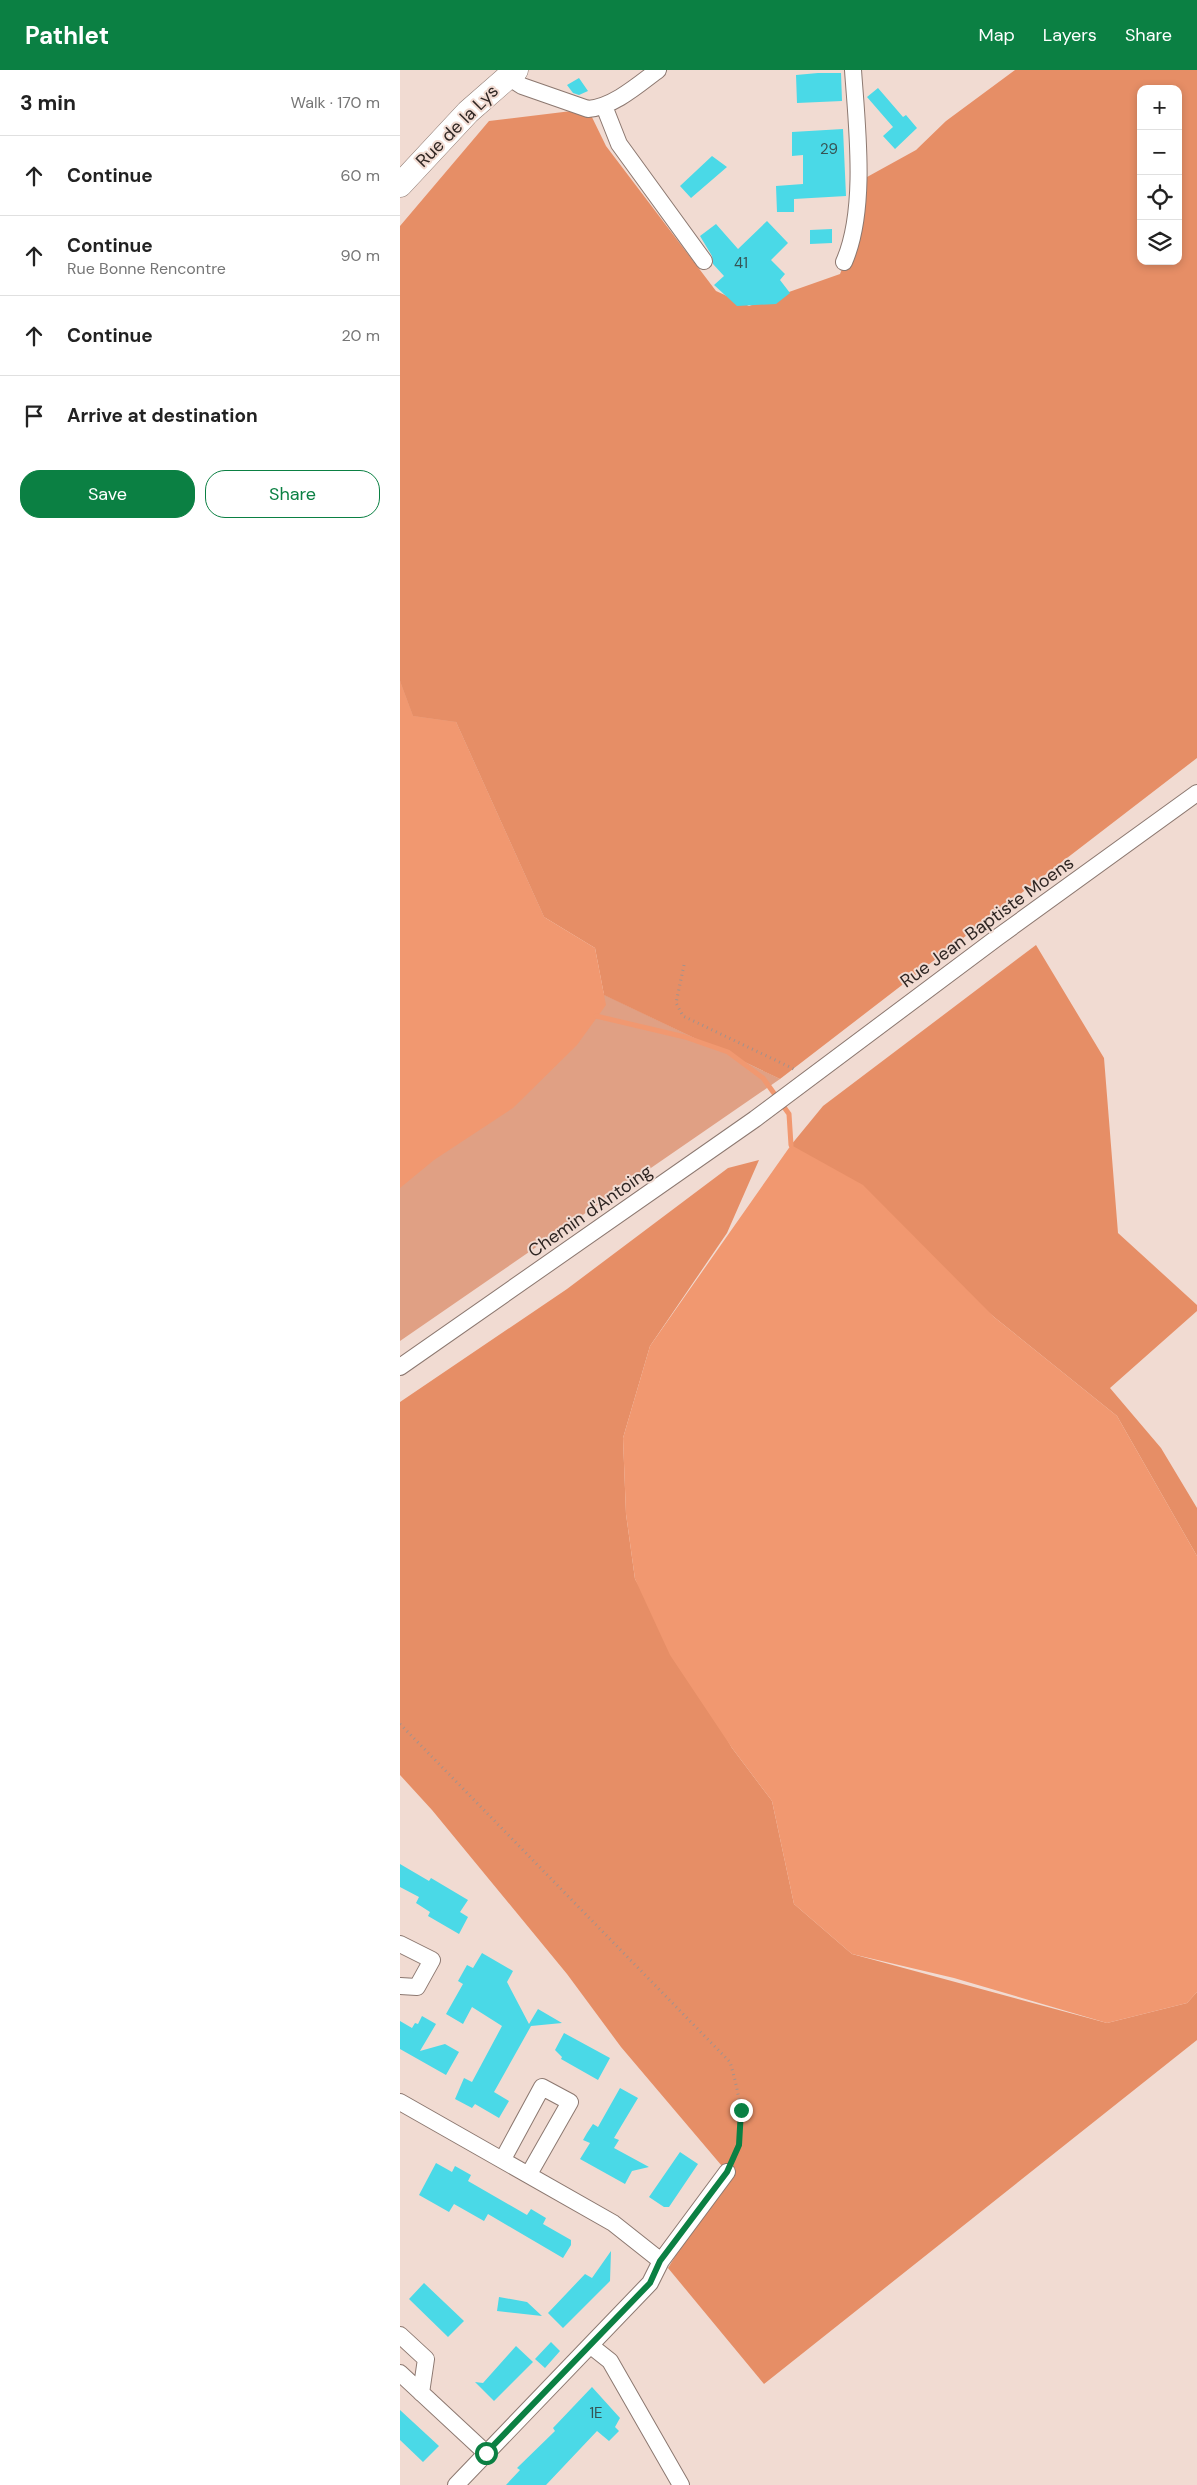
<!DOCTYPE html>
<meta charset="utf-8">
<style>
body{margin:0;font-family:"DM Sans",sans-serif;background:#f6f6f6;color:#222}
.controls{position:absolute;right:15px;top:15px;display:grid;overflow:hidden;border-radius:10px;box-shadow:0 2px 8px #0003}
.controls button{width:45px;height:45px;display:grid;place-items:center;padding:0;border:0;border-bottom:1px solid #e0e0e0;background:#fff;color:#222;font:25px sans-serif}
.stop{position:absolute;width:15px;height:15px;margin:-11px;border:4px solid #0b8043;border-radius:50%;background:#fff}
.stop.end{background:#0b8043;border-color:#fff;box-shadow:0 1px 5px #0008}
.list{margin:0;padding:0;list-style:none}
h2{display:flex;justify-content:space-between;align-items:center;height:65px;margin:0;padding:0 20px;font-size:21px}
h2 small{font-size:16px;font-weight:400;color:#767676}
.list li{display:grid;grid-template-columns:32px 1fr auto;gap:15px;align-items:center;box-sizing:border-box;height:80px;padding:0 20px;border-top:1px solid #e0e0e0}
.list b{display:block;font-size:19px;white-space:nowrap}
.list p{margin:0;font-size:16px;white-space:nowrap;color:#767676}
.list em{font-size:16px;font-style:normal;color:#767676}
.actions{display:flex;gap:10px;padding:15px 20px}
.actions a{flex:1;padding:11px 0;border:1px solid #0b8043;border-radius:20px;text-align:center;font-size:18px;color:#0b8043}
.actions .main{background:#0b8043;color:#fff}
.icon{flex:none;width:28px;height:28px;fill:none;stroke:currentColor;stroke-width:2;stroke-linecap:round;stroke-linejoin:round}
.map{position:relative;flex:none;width:797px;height:2415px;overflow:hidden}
header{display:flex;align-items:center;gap:30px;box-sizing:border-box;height:70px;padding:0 25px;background:#0b8043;color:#fff}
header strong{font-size:24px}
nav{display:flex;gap:28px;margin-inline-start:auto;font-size:18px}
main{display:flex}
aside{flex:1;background:#fff}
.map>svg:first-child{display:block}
.green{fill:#e0a084}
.forest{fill:#e68e66;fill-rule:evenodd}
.water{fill:#f19870}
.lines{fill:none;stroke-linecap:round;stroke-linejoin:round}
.stream{stroke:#f19870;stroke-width:5}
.building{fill:#4ad9e7}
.minor-casing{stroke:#8c7870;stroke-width:18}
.secondary-casing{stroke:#8c7870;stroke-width:25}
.path{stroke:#a3928c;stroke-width:3;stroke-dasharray:1 4;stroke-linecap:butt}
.minor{stroke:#fff;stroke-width:16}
.secondary{stroke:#fff;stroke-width:24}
.route{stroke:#0b8043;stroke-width:6}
.labels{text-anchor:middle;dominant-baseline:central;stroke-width:4;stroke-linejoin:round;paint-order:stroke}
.number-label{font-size:15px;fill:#365354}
.street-label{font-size:18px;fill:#2f2623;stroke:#f1dbd2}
</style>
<header>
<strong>Pathlet</strong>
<nav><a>Map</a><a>Layers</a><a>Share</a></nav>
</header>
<main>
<aside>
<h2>3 min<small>Walk · 170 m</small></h2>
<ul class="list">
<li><svg class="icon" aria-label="ahead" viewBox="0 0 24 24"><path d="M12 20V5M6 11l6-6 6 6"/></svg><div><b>Continue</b></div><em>60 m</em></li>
<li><svg class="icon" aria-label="ahead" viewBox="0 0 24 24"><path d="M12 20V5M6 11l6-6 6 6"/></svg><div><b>Continue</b><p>Rue Bonne Rencontre</p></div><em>90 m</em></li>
<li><svg class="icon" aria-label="ahead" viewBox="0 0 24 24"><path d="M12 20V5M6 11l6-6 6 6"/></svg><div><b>Continue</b></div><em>20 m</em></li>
<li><svg class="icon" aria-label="arrive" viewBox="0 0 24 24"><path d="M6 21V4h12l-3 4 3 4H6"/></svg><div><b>Arrive at destination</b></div></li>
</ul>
<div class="actions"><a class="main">Save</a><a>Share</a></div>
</aside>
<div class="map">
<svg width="797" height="2415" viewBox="0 0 797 2415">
<rect width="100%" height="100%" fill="#f1dbd2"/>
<path class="green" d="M0,611L56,652L144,847L205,925L380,1009L0,1271Z"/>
<path class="forest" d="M615,0H797V688L380,1009L204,925L195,878L144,847L56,652L13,646L0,611V156L89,51L188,39L206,76L316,221L349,236L440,204L452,175L458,112L516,80L546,51ZM741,19H778V191H741Z
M636,875L704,988L718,1163L797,1235V1241L710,1318L761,1378L797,1438V1486L717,1346L594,1247L391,1075L423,1036Z
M359,1090L327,1163L250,1276L223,1368L226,1444L235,1509L332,1678L372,1731L394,1834L452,1884L707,1953L787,1933L797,1922V1970L364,2314L268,2198L327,2102L221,1977L167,1904L32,1740L0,1705V1332L167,1219L328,1098Z"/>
<path class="water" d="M0,611L13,646L56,652L144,847L195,878L206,935L177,975L113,1038L34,1090L0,1118Z
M391,1075L463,1115L594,1247L717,1346L797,1486V1922L787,1933L707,1953L554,1908L452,1884L394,1834L372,1731L332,1678L270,1585L235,1509L226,1444L223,1368L250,1276Z"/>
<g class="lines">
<path class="stream" d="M196,946L285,967L328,982L363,1008L389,1044L391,1075"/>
</g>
<path class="building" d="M418,3H441L442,31L397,33L396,5Z
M179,8L188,21L179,25L173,23L167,15Z
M478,18L503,47L506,45L517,58L495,79L483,66L493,57L467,27Z
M443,59L446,126L394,129V142H377L376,116L403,114V85L392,86V62Z
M312,86L327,97L291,128L280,116Z
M367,151L388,173L371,190L385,204L380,210L390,223L376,234L337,236L314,215L324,206L313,194L312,186L300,166L316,154L338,179Z
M432,159V173L410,174V160Z
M0,1794L29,1811L31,1808L68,1830L60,1842L68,1847L59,1864L28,1846L30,1842L16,1833L19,1827L0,1817Z
M82,1883L113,1901L107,1912L129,1954L138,1939L162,1953L131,1956L94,2022L109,2031L99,2048L75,2034L72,2038L55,2029L64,2008L72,2012L102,1956L72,1937L63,1954L46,1944L63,1914L58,1911L67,1895L73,1898Z
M22,1946L36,1954L20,1981L45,1974L59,1982L46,2005L0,1979V1951L12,1958L15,1953L18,1954Z
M164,1963L210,1988L198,2010L161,1989L162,1987L155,1980Z
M220,2018L238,2028L214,2068L219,2070L214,2078L249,2097L232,2101L225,2114L180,2089L190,2073L183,2070L187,2063L193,2054L198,2057Z
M280,2082L298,2094L269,2137H264L249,2127Z
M36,2093L52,2102L55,2096L71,2105L68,2111L127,2145L131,2139L146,2148L143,2154L171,2170V2175L163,2188L88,2144L84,2151L54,2134L49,2142L19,2125Z
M211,2181L210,2211L163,2258L148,2243L185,2204L192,2208Z
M24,2213L64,2251L48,2267L9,2229Z
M99,2227L127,2232L142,2246L97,2241Z
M151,2272L160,2281L145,2298L135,2289Z
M116,2276L133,2292L94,2331L75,2312L83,2313Z
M192,2317L220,2348L215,2357L219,2361L209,2371L197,2361L146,2415H106L120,2400L117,2398L155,2361L153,2358Z
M0,2340L39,2376L23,2392L0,2370Z"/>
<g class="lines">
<g class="minor-casing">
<path id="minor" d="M108,7L122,16L188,39C213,37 238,15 258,0
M204,36L219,74L304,191
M444,192C467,140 457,57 453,0
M0,1297L355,1049L598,867L797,723
M0,1874L32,1890L17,1917L0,1916
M0,2032L213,2153L261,2191
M103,2089L142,2017L170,2032L129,2104
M0,2265L26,2289L21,2323
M191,2276L210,2291L281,2415
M0,2303L86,2383
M56,2415L250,2213L261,2191L327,2102"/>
</g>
<g class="secondary-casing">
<path id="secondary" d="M0,115L68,42L116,0"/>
</g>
<path class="path" d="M284,895L276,933L283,946L396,1000
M0,1654L330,1992C339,2023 347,2057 334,2088"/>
<use href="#minor" class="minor"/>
<use href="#secondary" class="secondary"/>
</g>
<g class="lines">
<path class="route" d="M86,2383L250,2213L260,2191L327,2102L339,2075L341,2040"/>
</g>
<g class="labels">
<g class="number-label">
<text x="429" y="79">29</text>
<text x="341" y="193">41</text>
<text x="196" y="2343">1E</text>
</g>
<g class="street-label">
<text transform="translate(57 56) rotate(-45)">Rue de la Lys</text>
<text transform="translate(587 852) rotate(-36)">Rue Jean Baptiste Moens</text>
<text transform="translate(190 1141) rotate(-35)">Chemin d'Antoing</text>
</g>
</g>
</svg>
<div class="controls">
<button>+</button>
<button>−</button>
<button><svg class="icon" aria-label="locate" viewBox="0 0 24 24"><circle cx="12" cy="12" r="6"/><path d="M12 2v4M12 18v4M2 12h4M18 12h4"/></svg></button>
<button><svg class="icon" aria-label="layers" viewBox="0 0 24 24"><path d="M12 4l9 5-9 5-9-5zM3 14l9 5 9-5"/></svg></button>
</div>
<div class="stop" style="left:86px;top:2383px"></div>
<div class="stop end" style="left:341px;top:2040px"></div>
</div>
</main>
